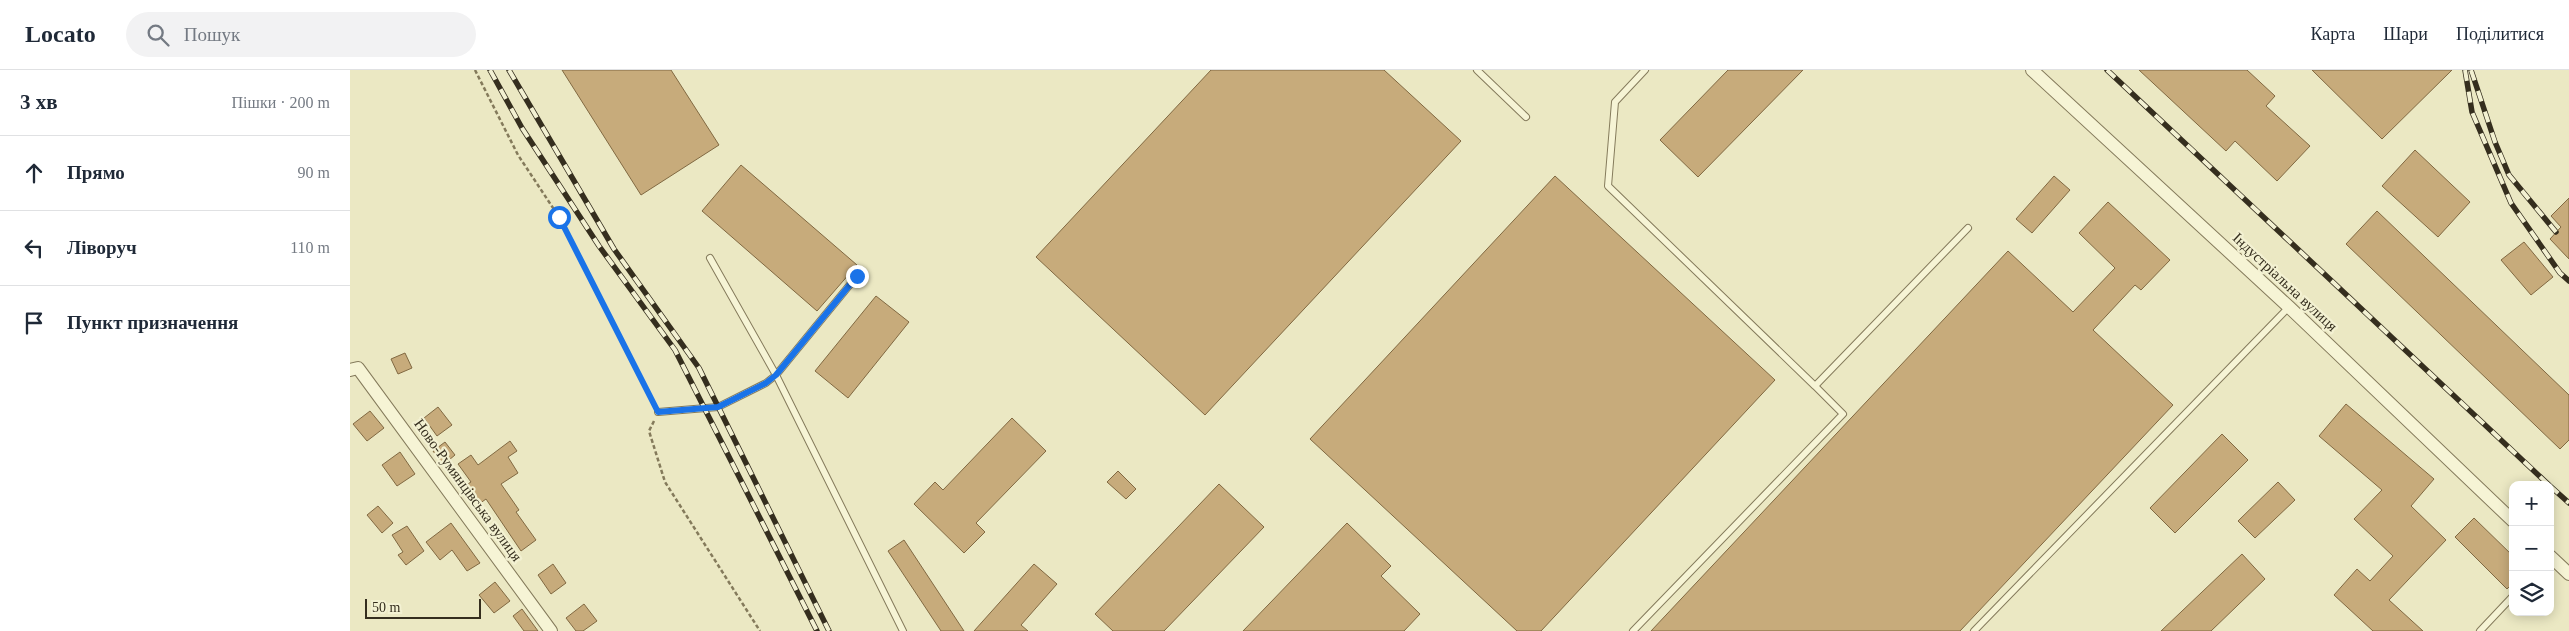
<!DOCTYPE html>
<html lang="uk">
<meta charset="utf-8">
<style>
body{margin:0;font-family:"Times New Roman",serif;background:#f2f2f3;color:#1f2937}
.controls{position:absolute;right:15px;bottom:15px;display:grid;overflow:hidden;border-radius:10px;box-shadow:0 2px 12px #0003}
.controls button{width:45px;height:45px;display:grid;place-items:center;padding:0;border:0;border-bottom:1px solid #e0e1e3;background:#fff;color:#1f2937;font:25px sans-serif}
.scale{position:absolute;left:15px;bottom:12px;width:116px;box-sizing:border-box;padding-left:5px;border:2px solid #352e1e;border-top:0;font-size:14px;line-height:18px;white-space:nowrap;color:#352e1e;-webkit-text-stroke:4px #f3f1d2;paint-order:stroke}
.stop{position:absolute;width:15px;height:15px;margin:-11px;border:4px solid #1a73e8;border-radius:50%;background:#fff}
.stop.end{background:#1a73e8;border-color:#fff;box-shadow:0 1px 5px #0008}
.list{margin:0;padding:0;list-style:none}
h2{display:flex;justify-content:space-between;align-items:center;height:65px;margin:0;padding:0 20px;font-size:21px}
h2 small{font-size:16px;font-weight:400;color:#747a83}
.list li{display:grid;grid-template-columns:32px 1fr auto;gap:15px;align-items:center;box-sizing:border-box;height:75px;padding:0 20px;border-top:1px solid #e0e1e3}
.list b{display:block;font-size:19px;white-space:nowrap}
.list em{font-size:16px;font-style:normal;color:#747a83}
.icon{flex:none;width:28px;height:28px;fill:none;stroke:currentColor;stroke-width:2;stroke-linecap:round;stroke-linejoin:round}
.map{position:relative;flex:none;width:2219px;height:561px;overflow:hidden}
header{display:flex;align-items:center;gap:30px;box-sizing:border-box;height:70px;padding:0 25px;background:#fff;border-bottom:1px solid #e0e1e3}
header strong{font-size:24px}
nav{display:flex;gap:28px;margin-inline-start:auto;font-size:18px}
.search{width:350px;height:45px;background:#f2f2f3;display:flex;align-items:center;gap:12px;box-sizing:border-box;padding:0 18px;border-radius:28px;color:#747a83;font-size:19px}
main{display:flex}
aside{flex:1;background:#fff}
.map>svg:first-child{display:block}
.building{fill:#c7ab7b;stroke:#816942}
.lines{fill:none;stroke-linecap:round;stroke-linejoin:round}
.lane-casing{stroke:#847a5b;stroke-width:8}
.street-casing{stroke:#847a5b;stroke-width:14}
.path{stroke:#847a5b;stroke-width:2.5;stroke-dasharray:4 2.5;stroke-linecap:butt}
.lane{stroke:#f6f4d5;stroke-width:6}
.street{stroke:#f6f4d5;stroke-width:12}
.rail-casing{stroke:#352e1e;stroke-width:5.5}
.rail{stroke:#f3f1d2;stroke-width:4;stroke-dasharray:11;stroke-linecap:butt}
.route{stroke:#1a73e8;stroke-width:6}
.labels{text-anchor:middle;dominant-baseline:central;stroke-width:4.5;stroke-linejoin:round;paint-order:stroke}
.street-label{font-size:15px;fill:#352e1e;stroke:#f3f1d2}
</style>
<header>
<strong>Locato</strong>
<div class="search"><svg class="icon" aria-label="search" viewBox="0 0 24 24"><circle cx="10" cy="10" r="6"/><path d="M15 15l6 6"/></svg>Пошук</div>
<nav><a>Карта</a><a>Шари</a><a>Поділитися</a></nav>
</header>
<main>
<aside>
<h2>3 хв<small>Пішки · 200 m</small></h2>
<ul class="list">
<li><svg class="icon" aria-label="ahead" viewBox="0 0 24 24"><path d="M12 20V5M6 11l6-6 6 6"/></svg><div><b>Прямо</b></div><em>90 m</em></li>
<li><svg class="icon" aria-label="left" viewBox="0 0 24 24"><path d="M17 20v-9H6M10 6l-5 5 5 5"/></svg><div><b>Ліворуч</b></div><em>110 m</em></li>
<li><svg class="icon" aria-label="arrive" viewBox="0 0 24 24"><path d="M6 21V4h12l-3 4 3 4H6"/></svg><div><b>Пункт призначення</b></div></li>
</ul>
</aside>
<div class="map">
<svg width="2219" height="561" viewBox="0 0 2219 561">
<rect width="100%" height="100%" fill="#ebe8c3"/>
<path class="building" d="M212,0H321L369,75L291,125Z
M861,0H1034L1111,71L855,345L686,187Z
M1378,0H1453L1348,107L1310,70Z
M1789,0H1897L1925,26L1916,36L1960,76L1927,111L1885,71L1876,81Z
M1962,0H2102L2032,69Z
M2065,80L2120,132L2088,167L2032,116Z
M391,95L507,195L467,241L352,141Z
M1205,106L1425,310L1191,561H1167L960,369Z
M1704,106L1720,120L1682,163L1666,149Z
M2219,128V189L2200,169L2211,157L2201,146Z
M1758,132L1820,190L1791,220L1785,215L1743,260L1823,335L1610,561H1301L1658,181L1723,242L1765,198L1729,163Z
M2027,141L2219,325V370L2210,379L1996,174Z
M2174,172L2203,207L2181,225L2151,190Z
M526,226L559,252L498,328L465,301Z
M55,283L62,298L48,304L41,289Z
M1996,334L2084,409L2061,436L2096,470L2039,530L2073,561H2023L1984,525L2007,499L2020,511L2043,486L2004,449L2032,420L1969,366Z
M88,337L102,355L87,366L74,348Z
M20,341L34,358L17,371L3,354Z
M662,348L696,381L626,453L635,462L614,483L564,434L585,412L593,420Z
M1872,364L1898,390L1825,463L1800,438Z
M160,371L167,381L158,387L168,403L151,414L169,440L166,442L186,470L171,481L136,429L129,434L116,415L121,412L108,394L121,385L128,395Z
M95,372L105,385L93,395L83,381Z
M50,382L65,404L47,416L32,395Z
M768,401L786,419L776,429L757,412Z
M1928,412L1945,430L1905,468L1888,451Z
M869,414L914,457L814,561H763L745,544Z
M28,436L43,453L32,463L17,445Z
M2124,448L2163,486V513L2157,519L2105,467Z
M101,453L130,493L117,501L102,480L90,490L76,472Z
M997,453L1041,496L1031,506L1070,544L1054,561H893Z
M57,456L74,481L56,495L48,485L53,482L42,465Z
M554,470L614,561H591L538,481Z
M1892,484L1915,509L1861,561H1811Z
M203,494L216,513L201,524L188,505Z
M684,494L707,514L671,555L678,561H624Z
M145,512L160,531L144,543L129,525Z
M234,534L247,551L233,561H226L216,548Z
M172,539L188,561H174L163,546Z"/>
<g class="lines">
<g class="lane-casing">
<path id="lane" d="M1127,0L1176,47
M1295,0L1265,32L1258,116L1465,316
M360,188L426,305L507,206
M308,342L368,337L416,313L426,305L553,561
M1283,561L1493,344L1465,316L1618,158
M1624,561L1939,237
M2130,561L2163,526"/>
</g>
<g class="street-casing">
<path id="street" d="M1682,0L1939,237L2163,451
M0,300L8,298L201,561
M2200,486L2219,504"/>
</g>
<path class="path" d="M125,0L168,85L209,147L303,333
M304,351L299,361L315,412L410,561"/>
<use href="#lane" class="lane"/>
<use href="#street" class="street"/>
<g class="rail-casing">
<path id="rail" d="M140,0L172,58L249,176L325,280L467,561
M159,0L264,179L349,298L479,561
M1757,0L2199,415
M2115,0L2122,42L2161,133L2210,203L2219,211
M2121,0L2145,72L2159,105L2206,162
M2200,416L2219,433"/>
</g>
<use href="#rail" class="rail"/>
</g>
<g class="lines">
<path class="route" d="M209,147L308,342L368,337L416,313L426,305L507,206"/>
</g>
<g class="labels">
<g class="street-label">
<text transform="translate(1935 212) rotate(43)">Індустріальна вулиця</text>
<text transform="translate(118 420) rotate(54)">Ново-Румянцівська вулиця</text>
</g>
</g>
</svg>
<div class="controls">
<button>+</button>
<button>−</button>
<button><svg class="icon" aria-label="layers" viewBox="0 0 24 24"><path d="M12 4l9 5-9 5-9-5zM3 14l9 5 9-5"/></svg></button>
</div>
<div class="scale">50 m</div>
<div class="stop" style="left:209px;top:147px"></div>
<div class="stop end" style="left:507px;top:206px"></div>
</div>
</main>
